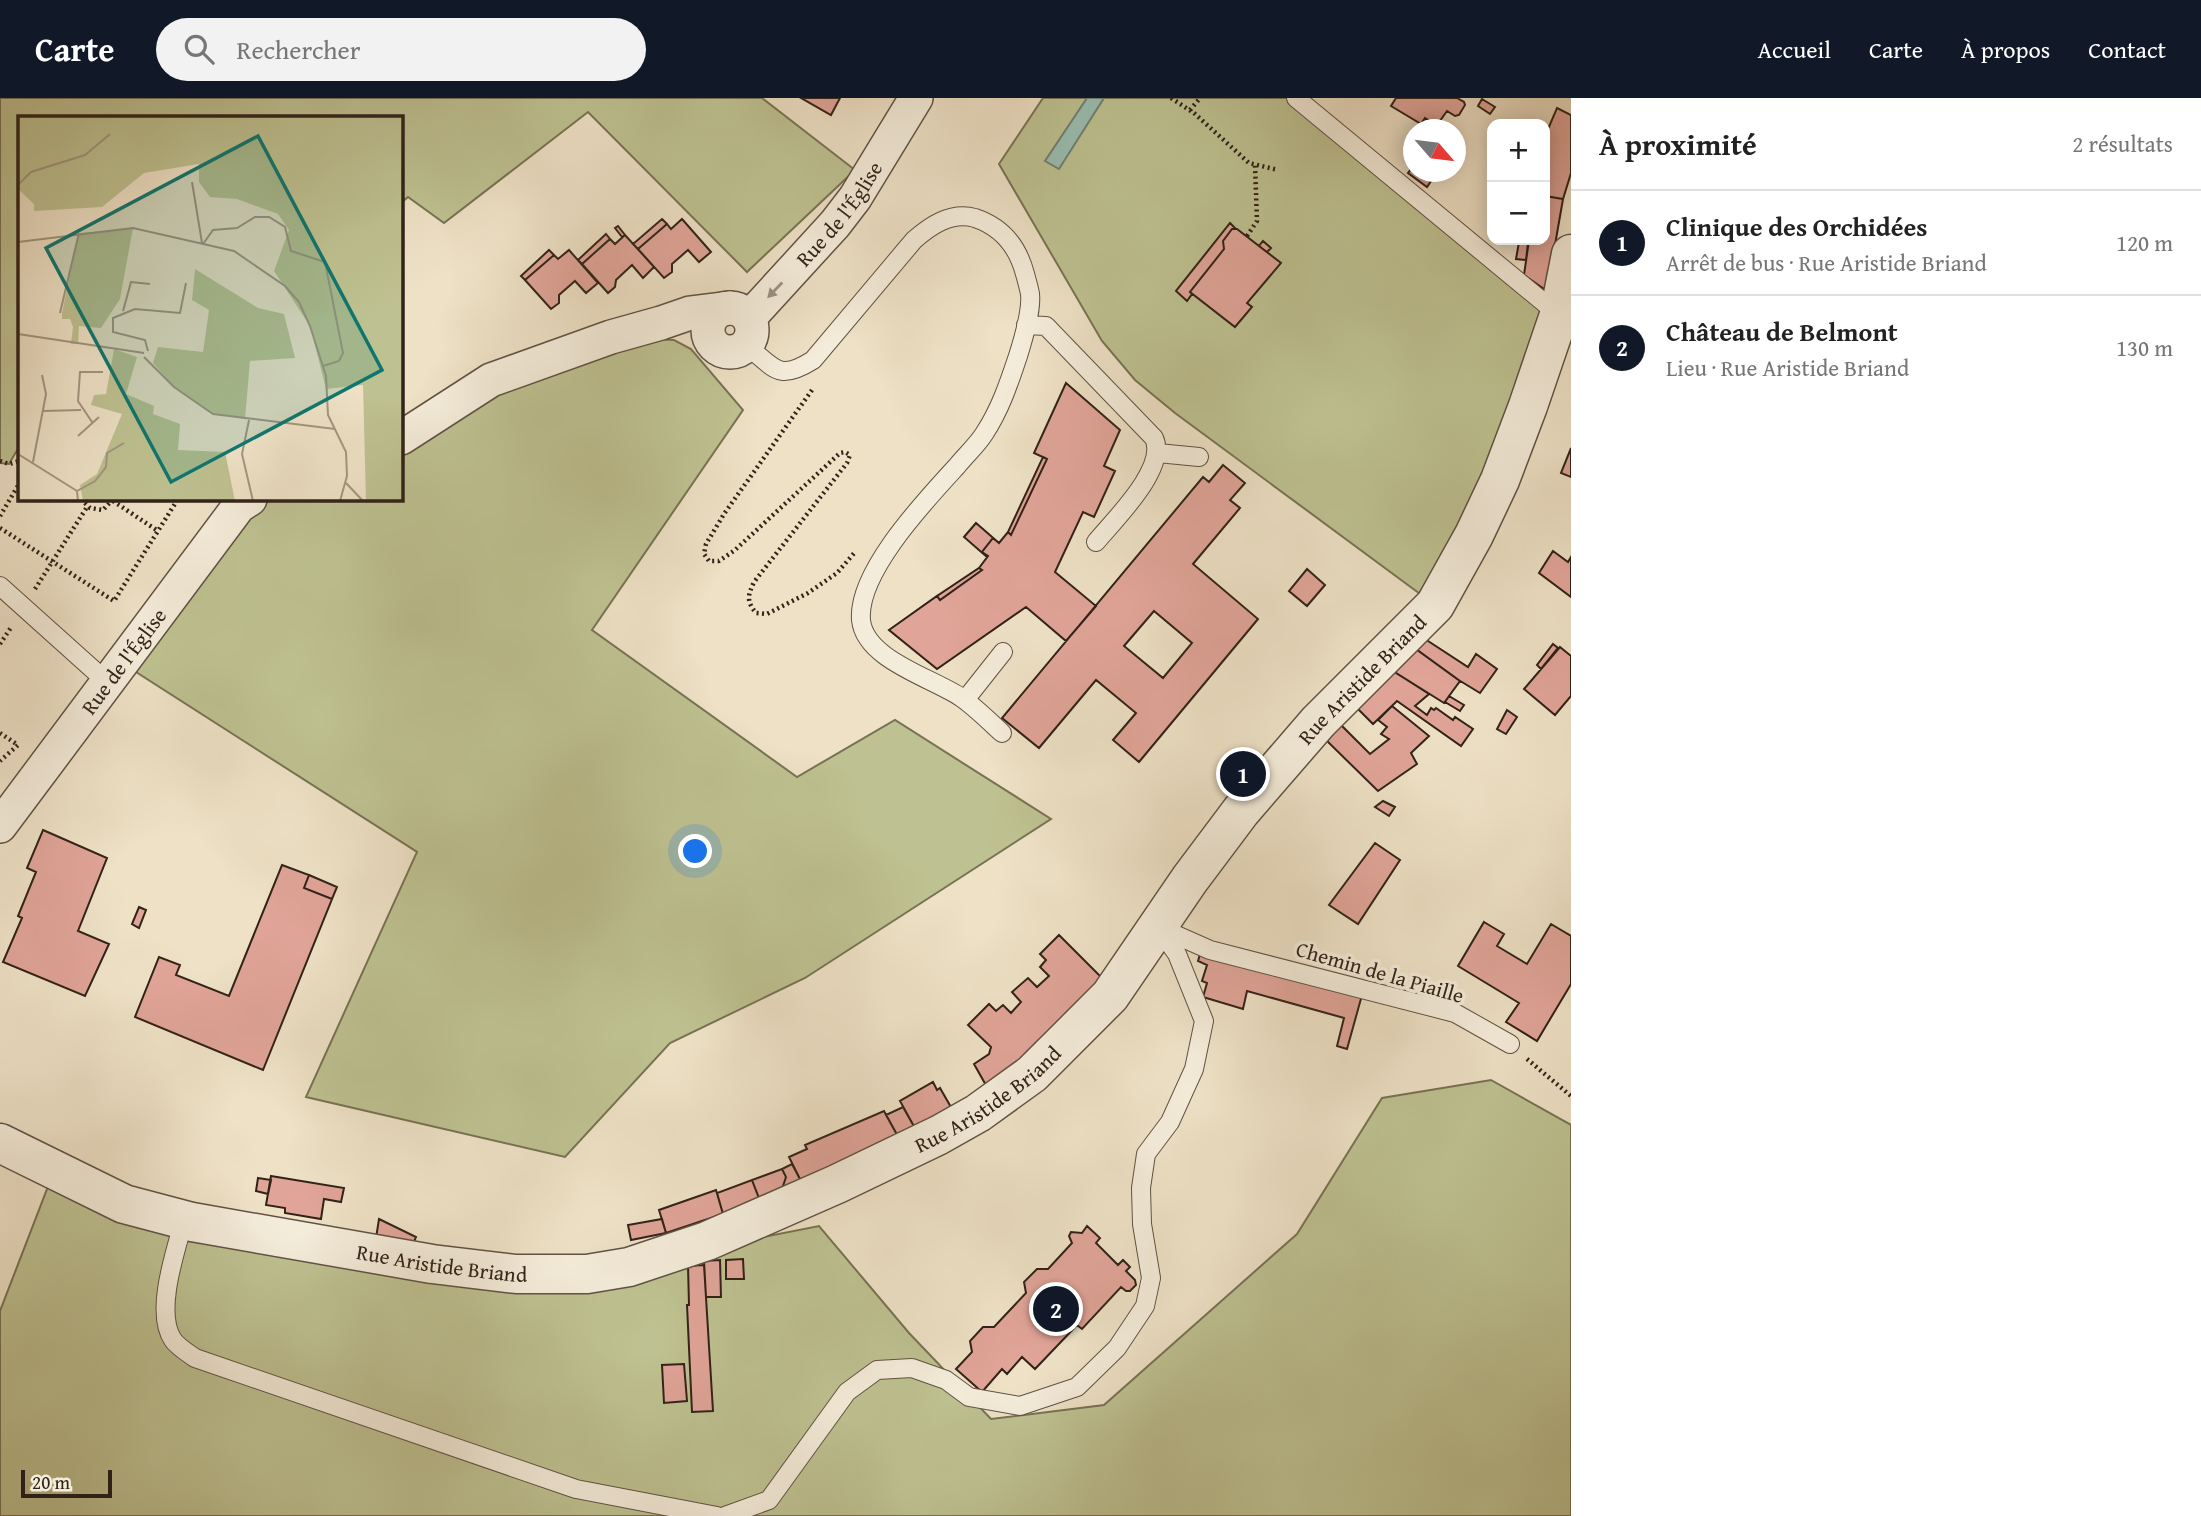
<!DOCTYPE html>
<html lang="fr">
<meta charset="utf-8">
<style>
body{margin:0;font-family:"Gentium Book Plus",serif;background:#f2f2f2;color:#222}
.controls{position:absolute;right:21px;top:21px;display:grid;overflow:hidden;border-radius:14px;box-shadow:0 4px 18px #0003}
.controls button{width:63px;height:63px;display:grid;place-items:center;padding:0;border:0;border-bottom:2px solid #e0e0e0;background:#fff;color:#222;font:35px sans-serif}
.compass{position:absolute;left:1403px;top:21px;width:63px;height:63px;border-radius:50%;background:#fff;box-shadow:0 4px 18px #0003;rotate:118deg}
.scale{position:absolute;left:21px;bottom:18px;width:91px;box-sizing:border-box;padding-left:7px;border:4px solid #312218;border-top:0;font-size:19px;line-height:24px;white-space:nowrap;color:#312218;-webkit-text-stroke:5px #f4ecda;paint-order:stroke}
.you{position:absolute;left:696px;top:754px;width:24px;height:24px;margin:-18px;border:5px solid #fff;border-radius:50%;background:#1a73e8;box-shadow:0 0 0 10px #1a73e833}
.badge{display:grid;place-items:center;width:46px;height:46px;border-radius:50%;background:#111827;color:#fff;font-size:23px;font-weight:700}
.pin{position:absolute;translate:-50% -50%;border:4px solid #fff;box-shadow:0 2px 7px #0006}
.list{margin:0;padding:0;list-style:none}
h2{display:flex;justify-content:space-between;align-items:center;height:91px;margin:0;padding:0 28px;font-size:30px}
h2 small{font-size:23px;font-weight:400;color:#767676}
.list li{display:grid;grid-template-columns:46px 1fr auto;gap:21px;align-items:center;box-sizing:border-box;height:105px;padding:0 28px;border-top:2px solid #e0e0e0}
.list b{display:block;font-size:26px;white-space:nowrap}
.list p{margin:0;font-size:23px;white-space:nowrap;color:#767676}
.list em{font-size:23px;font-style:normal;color:#767676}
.icon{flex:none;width:38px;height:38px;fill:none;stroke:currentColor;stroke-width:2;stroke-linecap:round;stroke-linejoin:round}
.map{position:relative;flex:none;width:1571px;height:1418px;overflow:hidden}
header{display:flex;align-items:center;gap:42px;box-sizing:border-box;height:98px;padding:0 35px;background:#111827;color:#fff}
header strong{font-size:33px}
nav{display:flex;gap:38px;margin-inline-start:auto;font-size:24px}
.search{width:490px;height:63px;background:#f2f2f2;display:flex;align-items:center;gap:18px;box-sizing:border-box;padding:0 24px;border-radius:38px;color:#767676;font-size:26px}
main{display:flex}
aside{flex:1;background:#fff}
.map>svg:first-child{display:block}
.green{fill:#bec191;stroke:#787254;stroke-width:2}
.water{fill:#9abeb2;stroke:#708074;stroke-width:2}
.building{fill:#e0a498;stroke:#312218;stroke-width:2;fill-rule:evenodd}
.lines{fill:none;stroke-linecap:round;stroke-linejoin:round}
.service-casing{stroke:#605244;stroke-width:20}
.minor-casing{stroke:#605244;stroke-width:36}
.tertiary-casing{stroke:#605244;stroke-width:41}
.path{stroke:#312218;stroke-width:4.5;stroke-dasharray:2 3.5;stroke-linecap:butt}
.service{stroke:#f4ecda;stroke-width:18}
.minor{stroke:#f4ecda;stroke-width:33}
.tertiary{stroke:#f4ecda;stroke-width:38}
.oneway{fill:#9c9183}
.labels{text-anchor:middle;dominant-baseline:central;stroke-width:7;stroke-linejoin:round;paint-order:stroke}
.street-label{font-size:21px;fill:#312218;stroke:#f4ecda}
.inset-road{fill:none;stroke:#a29580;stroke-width:2}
.view{fill:#0f766e;fill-opacity:0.15;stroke:#0f766e;stroke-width:3.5}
.inset-edge{fill:none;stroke:#312218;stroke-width:3.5}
</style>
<header>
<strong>Carte</strong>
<div class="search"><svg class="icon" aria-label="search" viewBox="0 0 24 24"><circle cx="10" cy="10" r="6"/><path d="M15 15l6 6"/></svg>Rechercher</div>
<nav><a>Accueil</a><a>Carte</a><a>À propos</a><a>Contact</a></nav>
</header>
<main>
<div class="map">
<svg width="1571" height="1418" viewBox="0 0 1571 1418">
<rect width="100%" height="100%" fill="#eee1c6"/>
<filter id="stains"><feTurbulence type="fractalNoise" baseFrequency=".00286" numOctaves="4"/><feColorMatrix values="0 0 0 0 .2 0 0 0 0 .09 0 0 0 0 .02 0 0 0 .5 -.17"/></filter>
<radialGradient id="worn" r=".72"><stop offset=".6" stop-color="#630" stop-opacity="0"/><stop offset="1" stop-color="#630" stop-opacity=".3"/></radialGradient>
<path class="green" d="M0,0H762L855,72L747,174L588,14L444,125L408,99L401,105V19H19V349L9,366L0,365Z
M1043,0H1296L1559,217L1435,507L1175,315L1135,282L1102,243L999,66Z
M611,239L674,242L691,251L743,312L592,532L797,679L895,622L1051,721L805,880L670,945L565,1059L306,999L417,754L122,565L250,401H401V340Z
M1491,982L1571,1027V1418H0V1213L54,1073L432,1166L671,1157L819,1128L909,1235L991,1321L1104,1307L1297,1136L1382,1000Z"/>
<path class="water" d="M1087,0H1104L1059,71L1045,63Z"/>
<path class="building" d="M801,0H840L831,17Z
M1396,0H1457L1464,4L1465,7L1459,17L1455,18L1447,13L1437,27L1425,20L1421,26L1391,8Z
M1482,1L1495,9L1490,16L1478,8Z
M1557,10L1571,17V75L1563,101L1545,98V38Z
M1425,20L1437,27L1435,32H1418Z
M1414,67V74H1437L1427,89L1408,75Z
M1545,98L1563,101L1547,193L1524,177L1529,142H1545Z
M662,121L667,126L638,151L633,146Z
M682,121L711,154L699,164L688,152L672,166V174L664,180L638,151L667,126L671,131Z
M1230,125L1236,131H1232L1223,143L1224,151L1190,194L1192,196L1187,203L1176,193Z
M618,128L625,137L622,139L615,130Z
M1232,131H1237L1281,165L1247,205L1252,209L1235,229L1190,194L1224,151L1223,143Z
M606,136L610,141L582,166L578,162Z
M625,137L654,169L643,180L632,167L616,182L615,189L608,195L582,166L610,141L615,146Z
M1263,143L1271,150L1267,154L1259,148Z
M1519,144L1528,145L1526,162L1516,161Z
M549,152L554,157L525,182L521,178Z
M569,152L598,185L586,195L575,183L559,197V205L551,211L525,182L554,157L558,161Z
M1066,285L1120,332L1104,368L1115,373L1094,419L1083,414L1055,474L1096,508L1066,543L1026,509L937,571L889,532L937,498L940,502L982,472L979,470L988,458L982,454L993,440L999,445L1008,434L1011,437L1047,361L1034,355Z
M1571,350V379L1561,375Z
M1043,359L1047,361L1011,437L1008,434Z
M1223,367L1245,385L1230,402L1240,410L1193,466L1258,521L1139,664L1113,642L1136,615L1096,582L1039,650L1002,620L1203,379L1209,384ZM1154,513L1192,545L1163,580L1124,548Z
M976,425L999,445L993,440L982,454L987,459L964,439Z
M1553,453L1568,464L1571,459V499L1539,475Z
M979,470L982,472L940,502L937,498Z
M1307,471L1325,487L1307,508L1289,493Z
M1425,541L1468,569L1476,556L1497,571L1480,595L1457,581L1416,551Z
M1553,546L1558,550L1541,571L1537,567Z
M1560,549L1571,558V598L1555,617L1524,591Z
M1416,551L1460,583L1444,605L1393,573Z
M1393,573L1429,596L1415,608L1427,617L1431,610L1434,612L1436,610L1453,622L1455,619L1473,631L1461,648L1397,603L1373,626L1357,610Z
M1449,598L1464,607L1460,613L1445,604Z
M1392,608L1429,638L1411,655L1417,666L1378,693L1325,641L1340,626L1370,656L1389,641L1381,636L1387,629L1378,622Z
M1507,612L1517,619L1506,636L1497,631Z
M1383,703L1395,709L1389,718L1375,709Z
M43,732L107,760L78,833L109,846L85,898L3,864L22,820L18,818L36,774L27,770Z
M1375,745L1400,762L1358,826L1329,807Z
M282,767L309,777L304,790L332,801L263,972L135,919L159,859L180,867L176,877L229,898Z
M309,777L337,789L332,801L304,790Z
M139,809L146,812L139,830L132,826Z
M1484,824L1504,836L1497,848L1527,866L1551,826L1571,838V886L1537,943L1506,924L1519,905L1458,868Z
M1059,837L1104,882L1009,976L987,989L974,966L989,956L991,949L968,927L989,906L996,913L1003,907L1011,915L1021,904L1012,894L1028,880L1037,889L1049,878L1040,869L1046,862L1040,856Z
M1201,853L1362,897L1347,951L1337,948L1344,920L1247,893L1243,911L1203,899L1207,885L1202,883L1207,867L1198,863Z
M933,984L937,992L940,990L952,1011L916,1032L900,1003Z
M903,1009L916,1032L900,1042L886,1017Z
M884,1013L900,1042L802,1085L789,1059L807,1051L805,1047Z
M792,1066L802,1085L781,1094L786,1079L782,1071Z
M782,1071L786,1079L781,1094L760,1103L752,1082Z
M271,1078L344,1090L341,1104L324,1101L321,1121L285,1115V1110L266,1107Z
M258,1080L271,1082L268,1096L256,1093Z
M752,1082L760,1103L723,1116L717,1095Z
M716,1092L723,1116L666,1135L659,1112Z
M379,1121L416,1139L413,1146L376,1140Z
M662,1121L666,1135L631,1142L628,1127Z
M1087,1128L1100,1140L1096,1145L1118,1167L1123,1162L1130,1169L1126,1173L1135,1182L1136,1187L1130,1193H1126L1121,1189L1082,1231L1077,1227L1035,1271L1022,1259L1007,1276L1002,1271L982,1294L956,1271L972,1254L970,1243L983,1229H994L1026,1195L1024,1184L1037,1171H1048L1072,1145L1069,1138L1071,1134L1082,1135Z
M743,1161L744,1181H726V1162Z
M720,1162L721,1199H706L704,1163Z
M704,1167L713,1313L692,1314L687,1207H689L688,1168Z
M684,1266L687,1303L664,1305L662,1267Z"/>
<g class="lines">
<g class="service-casing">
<path id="service" d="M1296,0L1559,217
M1026,227L1046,228L1154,340C1168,370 1114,422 1096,444
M747,248C775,270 778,284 813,262L914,142C930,128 951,113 975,120C1002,129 1018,149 1025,176C1027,183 1029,190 1030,196C1032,213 1023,242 1018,258C1009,285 1000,312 984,336C977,347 966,357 957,368C926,402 857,474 861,522C865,562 933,580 962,600C976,610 989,623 1002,635
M1158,355L1199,359
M0,488L107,584
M965,602L1003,554
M1158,829L1210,852L1455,915L1510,946
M184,1122C176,1152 154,1214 173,1242C178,1249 188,1255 195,1260L576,1391L717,1418
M725,1418L769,1402L847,1294L877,1272L912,1270L946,1282L969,1299L1020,1308L1077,1289L1117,1250L1145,1208L1151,1180L1142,1126L1141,1090L1146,1056L1170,1024L1194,971L1204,923L1177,856L1158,829"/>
</g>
<g class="minor-casing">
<g id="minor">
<circle cx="730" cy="232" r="22"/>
<path id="s1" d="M749,220L835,126L855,100L916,0"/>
<path d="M401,340L491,282L611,239L661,225L690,215L730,210"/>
<path id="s2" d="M0,728L239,408L250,401"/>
</g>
</g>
<g class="tertiary-casing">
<g id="tertiary">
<path id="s3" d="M0,1045L124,1106L192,1124L432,1166L516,1176H587L629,1169L707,1143L837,1086L939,1037L978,1015L1032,976L1110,898L1190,781L1241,713L1318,624L1435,507L1474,437L1500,382L1528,308L1559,217L1571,156"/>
</g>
</g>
<path class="path" d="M1171,0L1194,15L1249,65L1278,72
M1190,12L1200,0
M1247,138L1257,123L1255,67
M812,292L724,416L706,446L704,456L709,463H719L735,452L840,355L845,354L850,357L847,365L754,484C748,497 746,503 756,515L767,516L808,495L837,475L856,453
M0,363L9,366L19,363
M81,401L90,410L103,412L113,401
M113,403L158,433
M0,418L19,386
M0,430L114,503L178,401
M35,491L87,409
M0,546L12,528
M0,635L18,647L0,663
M1527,961L1571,998"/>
<use href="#service" class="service"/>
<use href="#minor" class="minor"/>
<use href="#tertiary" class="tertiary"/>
</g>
<defs><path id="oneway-solid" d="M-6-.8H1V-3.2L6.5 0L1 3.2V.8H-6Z" transform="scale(1.75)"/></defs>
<use class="oneway" href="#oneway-solid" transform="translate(775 192) rotate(134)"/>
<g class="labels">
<g class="street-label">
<text stroke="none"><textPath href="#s1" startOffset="138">Rue de l'Église</textPath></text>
<text stroke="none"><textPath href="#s2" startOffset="206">Rue de l'Église</textPath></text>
<text stroke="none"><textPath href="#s3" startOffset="1615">Rue Aristide Briand</textPath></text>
<text transform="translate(1380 874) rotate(16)">Chemin de la Piaille</text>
<text stroke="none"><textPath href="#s3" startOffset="1048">Rue Aristide Briand</textPath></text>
<text stroke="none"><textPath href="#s3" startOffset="462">Rue Aristide Briand</textPath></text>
</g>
</g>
<g transform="translate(18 18)">
<rect width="385" height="385" fill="#eee1c6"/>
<path d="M0,0H385V385H348L345,269L308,273L292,210L256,155L271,114L260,98L219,83L192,81L181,66V48L126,57L84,91L16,95V88L0,73ZM115,112L102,183L83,212L61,210L60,228H53L55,211L52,203H44V197L61,117ZM177,153L240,192L266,198L277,242L232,245L227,303L195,298L156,271L135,247L140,231L185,236L191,194L174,184ZM96,233L119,241L108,278L136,290L135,298L162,308L160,334L207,336L217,385H65L62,369L79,358L104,298L73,289L76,279L88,278Z" fill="#bec191"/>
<path class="inset-road" d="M174,66L184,127M0,69L13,56L67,39L92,18M0,126L115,112L216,135L267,170L281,186L292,210L308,260L310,299L328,336L329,360L322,385M185,128L195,114L219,112L237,101H251L267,111L273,135L307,146L325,237L321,245L305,250M105,195L113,166L132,168M42,197L61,117M0,218L126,237M130,235L127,224L95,216V202L117,193L162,197L168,167M126,241L156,271L195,298L317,313M25,295L63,294M231,304L224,338L235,385M74,306L60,285L62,256H85M60,320L81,301M0,338L59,375L60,385M15,346L28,278L24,259M328,367L345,385M59,375L77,365L88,351L89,337L106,327"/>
<path class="view" d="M240,20L364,254L153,366L28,132Z"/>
<rect width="385" height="385" class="inset-edge"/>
</g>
<rect width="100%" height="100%" filter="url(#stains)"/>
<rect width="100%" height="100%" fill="url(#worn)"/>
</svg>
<div class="controls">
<button>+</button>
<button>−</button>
</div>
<svg class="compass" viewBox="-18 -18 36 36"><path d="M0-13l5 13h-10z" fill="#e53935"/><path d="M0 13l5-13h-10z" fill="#767676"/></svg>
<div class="scale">20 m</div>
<div class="you"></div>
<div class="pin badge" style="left:1243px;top:676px">1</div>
<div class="pin badge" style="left:1056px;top:1211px">2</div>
</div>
<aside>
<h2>À proximité<small>2 résultats</small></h2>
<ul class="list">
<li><span class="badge">1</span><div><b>Clinique des Orchidées</b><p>Arrêt de bus · Rue Aristide Briand</p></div><em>120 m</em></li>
<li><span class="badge">2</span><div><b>Château de Belmont</b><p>Lieu · Rue Aristide Briand</p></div><em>130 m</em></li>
</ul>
</aside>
</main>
